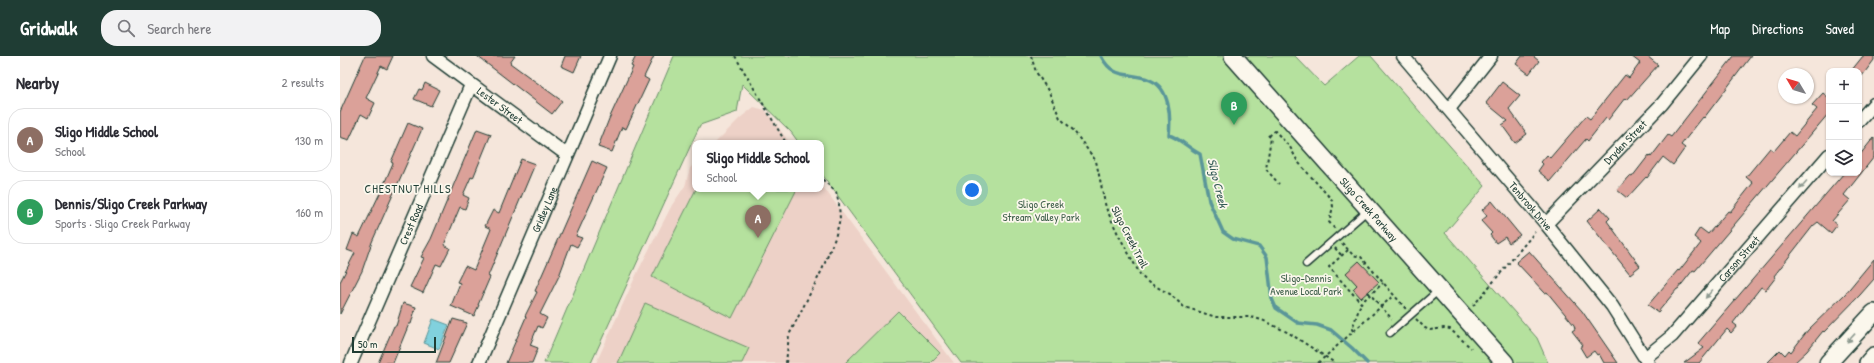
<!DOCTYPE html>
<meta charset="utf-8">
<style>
body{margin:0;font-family:"Patrick Hand",sans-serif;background:#f2f2f3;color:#2b2b33}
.controls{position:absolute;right:12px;top:12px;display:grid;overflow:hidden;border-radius:8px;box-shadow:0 1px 3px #0004}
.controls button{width:36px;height:36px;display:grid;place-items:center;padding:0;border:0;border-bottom:1px solid #e1e1e2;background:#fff;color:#2b2b33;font:20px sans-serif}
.compass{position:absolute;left:1438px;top:12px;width:36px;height:36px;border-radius:50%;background:#fff;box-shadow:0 1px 3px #0004;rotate:308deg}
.scale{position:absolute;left:12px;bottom:10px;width:84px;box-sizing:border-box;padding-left:4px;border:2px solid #1f3d34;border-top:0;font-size:11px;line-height:14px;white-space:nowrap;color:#1f3d34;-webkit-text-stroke:3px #fbf7ec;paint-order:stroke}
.you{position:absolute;left:632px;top:134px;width:14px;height:14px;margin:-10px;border:3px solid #fff;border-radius:50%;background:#1a73e8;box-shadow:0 0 0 6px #1a73e833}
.badge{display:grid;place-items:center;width:26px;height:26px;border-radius:50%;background:#1f3d34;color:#fff;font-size:13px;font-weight:700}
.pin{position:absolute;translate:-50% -33px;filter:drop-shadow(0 1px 2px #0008)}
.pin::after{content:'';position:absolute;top:21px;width:14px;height:12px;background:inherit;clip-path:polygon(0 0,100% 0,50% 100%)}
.popup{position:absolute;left:352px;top:84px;width:132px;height:52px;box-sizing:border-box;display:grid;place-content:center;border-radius:8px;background:#fff;filter:drop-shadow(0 1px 3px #0005);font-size:13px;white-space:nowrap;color:#7c7c81}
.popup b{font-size:15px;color:#2b2b33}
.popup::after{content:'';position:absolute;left:50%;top:100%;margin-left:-8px;border:8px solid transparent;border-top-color:#fff}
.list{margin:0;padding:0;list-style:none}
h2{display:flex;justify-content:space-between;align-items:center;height:52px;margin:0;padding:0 16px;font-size:17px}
h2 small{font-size:13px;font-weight:400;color:#7c7c81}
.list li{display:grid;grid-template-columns:26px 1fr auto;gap:12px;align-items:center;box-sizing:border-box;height:64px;margin:0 8px 8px;padding:0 8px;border:1px solid #e1e1e2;border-radius:16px}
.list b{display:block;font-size:15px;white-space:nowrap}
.list p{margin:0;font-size:13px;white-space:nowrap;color:#7c7c81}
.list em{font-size:13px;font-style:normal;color:#7c7c81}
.icon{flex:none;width:22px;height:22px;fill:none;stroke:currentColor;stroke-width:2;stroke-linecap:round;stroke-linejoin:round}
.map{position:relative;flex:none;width:1534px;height:307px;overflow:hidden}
header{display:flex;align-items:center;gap:24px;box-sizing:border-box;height:56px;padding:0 20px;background:#1f3d34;color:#fff}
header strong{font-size:19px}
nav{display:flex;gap:22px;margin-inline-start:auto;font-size:14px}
.search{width:280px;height:36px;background:#f2f2f3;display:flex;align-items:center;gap:10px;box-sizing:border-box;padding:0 14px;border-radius:16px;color:#7c7c81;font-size:15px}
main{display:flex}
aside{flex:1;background:#fff}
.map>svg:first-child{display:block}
.built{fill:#edd1c7}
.green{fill:#b5e19e;stroke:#6a8f69}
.water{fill:#81d1dd;stroke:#5a9699}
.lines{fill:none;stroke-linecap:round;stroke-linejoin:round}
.stream{stroke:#5a9699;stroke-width:3.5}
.building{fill:#dba199;stroke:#1f3d34}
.lane-casing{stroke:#1f3d34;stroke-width:9}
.street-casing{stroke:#1f3d34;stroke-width:15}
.secondary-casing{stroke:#1f3d34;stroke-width:20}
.path{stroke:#1f3d34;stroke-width:2;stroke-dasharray:3 3;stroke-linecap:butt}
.lane{stroke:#fbf7ec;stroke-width:6}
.street{stroke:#fbf7ec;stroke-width:12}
.secondary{stroke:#fbf7ec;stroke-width:17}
.oneway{fill:#8d9a90}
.labels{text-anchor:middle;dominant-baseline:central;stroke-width:3.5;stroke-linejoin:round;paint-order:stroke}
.street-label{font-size:11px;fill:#1f3d34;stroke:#fbf7ec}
.park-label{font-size:11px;fill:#3d5e49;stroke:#fbf7ec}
.water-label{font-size:12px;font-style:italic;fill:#335b56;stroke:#fbf7ec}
.neighbourhood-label{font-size:12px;letter-spacing:1px;fill:#1f3d34;stroke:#fbf7ec}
</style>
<header>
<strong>Gridwalk</strong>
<div class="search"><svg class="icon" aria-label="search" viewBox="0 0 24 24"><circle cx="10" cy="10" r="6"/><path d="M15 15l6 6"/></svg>Search here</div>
<nav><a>Map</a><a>Directions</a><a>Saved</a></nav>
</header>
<main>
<aside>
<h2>Nearby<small>2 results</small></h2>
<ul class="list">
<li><span class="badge" style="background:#8d6e63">A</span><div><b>Sligo Middle School</b><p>School</p></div><em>130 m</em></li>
<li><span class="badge" style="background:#2e9e5b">B</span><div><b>Dennis/Sligo Creek Parkway</b><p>Sports · Sligo Creek Parkway</p></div><em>160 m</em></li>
</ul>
</aside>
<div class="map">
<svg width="1534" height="307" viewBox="0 0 1534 307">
<rect width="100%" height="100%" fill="#f5e6db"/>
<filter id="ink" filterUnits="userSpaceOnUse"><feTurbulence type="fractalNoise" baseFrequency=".025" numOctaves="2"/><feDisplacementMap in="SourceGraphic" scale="8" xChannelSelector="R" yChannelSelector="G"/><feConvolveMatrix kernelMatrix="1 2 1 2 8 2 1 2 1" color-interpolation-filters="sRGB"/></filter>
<g filter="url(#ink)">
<path class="built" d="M414,51L425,54L450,87H375L400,62Z
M355,107V133H481V128L614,307H256L298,215L332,149L345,130L350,112Z"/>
<path class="green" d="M334,0H955L984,30L1019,0H1031L1145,130L1105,177L1197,282L1208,307H621L481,117V87H459L451,76L402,28L397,56L360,69L251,307H204Z
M356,133H457L392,262L312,221Z
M305,247L409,292L402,307H278Z
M558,255L600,297L590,307H505Z"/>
<path class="water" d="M93,263L109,269L99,293L84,287Z"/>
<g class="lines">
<path class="stream" d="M761,0C774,25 789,15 810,24C830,32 831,61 829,79C841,83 848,92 860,98L869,145L883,176L893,183L919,190L927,201L932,243L936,252L958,267L977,269L991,274L1012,292L1027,307"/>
</g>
<path class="building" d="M25,0H53L47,13L41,10L26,42L35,47L28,62L21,58L9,84L0,81V56Z
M137,0H175L170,7L222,45L212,58Z
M225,0H241L234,16L221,10Z
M296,0H314L304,21L309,24L286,73L282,71L272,96L258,91L269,63L293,11L291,10Z
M1182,0H1193L1199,5L1189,18L1176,8Z
M1291,0H1307L1318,9L1287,44L1285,42L1268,64L1266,62L1248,85L1246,83L1210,125L1198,115L1203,108L1201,106L1207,99L1210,102L1246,60L1250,63L1285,19L1289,22L1300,7Z
M1394,0H1411L1364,62L1363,61L1341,89L1345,92L1333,109L1323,101L1307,122L1306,121L1287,142L1277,134L1290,120L1292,121L1309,99L1311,101L1328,79L1331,81Z
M1523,0H1534V4L1519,24V15H1511Z
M1162,26L1180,40L1169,53L1187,78L1175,87L1162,69L1168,65L1146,47Z
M85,27L99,34L91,50L74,43L79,33L82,34Z
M1483,37L1489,42V57L1355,215L1353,214L1338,233H1337L1318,256L1308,249L1338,214L1339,215L1361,187L1354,181L1360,172L1368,178L1388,155L1390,156L1413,127L1406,121L1430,92L1434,95L1450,76L1455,80L1477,53L1472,49Z
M68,67L82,73L32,186L22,215L0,258V226L15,197L7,194L13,178L19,181L41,135L53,107L51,106Z
M137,73L151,78L133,122L131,121L123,139L129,142L125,153L120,151L104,189L110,192L101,210L96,208L83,237L70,231L84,202L81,201L91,183Z
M1534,81V101L1504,139L1510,144L1492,165L1497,169L1491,177L1478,166L1473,170L1434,220L1436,221L1426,234L1421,231L1393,267L1397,270L1391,277L1387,273L1359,307H1344L1364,292L1358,287L1504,117H1519V100Z
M181,103L195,108L148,220L150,221L138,249H139L134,260L111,250L120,227L117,226L125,210L134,214L151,173L145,170L153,154L159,157Z
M252,105L267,112L236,180L242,182L237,191L231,188L219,220L200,258L207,262L202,272L198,270L190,289L198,292L192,307H166L186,261L185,260L197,236L195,235Z
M1152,145L1180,179L1169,187L1165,181L1156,187L1150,179L1152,177L1141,165L1147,160L1142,154Z
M1261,152L1270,162L1267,165L1300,210L1290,218L1247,165Z
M1189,195L1242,255L1278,307H1264L1259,298L1257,299L1254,295L1246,301L1240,291L1243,289L1232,275L1235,273L1234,269L1207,236L1205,237L1176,206Z
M1534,203V223L1520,239L1484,276L1483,275L1467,295L1454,307H1427L1440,294L1445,299L1449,294L1451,296L1468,274L1505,238Z
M1019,205L1039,226L1021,242L1013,233L1017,229L1006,217Z
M63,247L76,251L71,268H69L53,307H38L54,270H56Z
M113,263L127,267L109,307H96Z"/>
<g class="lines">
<g class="lane-casing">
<path id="lane" d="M966,208L1028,154
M1050,277L1099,234"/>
</g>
<g class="street-casing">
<g id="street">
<path id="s1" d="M93,0L227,99"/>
<path id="s2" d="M1063,0L1206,168L1272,250L1308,307"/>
<path d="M1109,53L1151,0"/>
<path d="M1519,65L1534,48"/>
<path id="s3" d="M1206,168L1322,48L1361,0"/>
<path id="s4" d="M1305,302L1332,280L1489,99"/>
<path id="s5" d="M11,307L131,29"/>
<path id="s6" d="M139,307L270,0"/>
</g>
</g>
<g class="secondary-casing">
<g id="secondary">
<path id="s7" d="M893,0L1165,307"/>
<path d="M1488,307L1534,257"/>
<path d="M1528,307L1534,300"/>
</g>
</g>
<path class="path" d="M395,0L446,87
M691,0L696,16L709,36L720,62L733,74L756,105L766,152L778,178L801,220L809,227L830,238L844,251L876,261H910L922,264L949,277L995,307
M928,79L931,82L926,113L939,128
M929,80L935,75L950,91L958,106L992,144L993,151L989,166L995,173
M1002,187L1013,199L1021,201L1066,253
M995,192L1002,200
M1008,194L989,211L1021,247L1043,227
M1028,236L1052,263
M1133,250L1195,176
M1076,263L1085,272L1090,274L1104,272L1110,273L1131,292
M1013,275L1012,273L1021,247
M446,307L449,279L482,214L495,182L500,163L499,148L496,136L481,122
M978,307L1054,239"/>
<use href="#lane" class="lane"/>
<use href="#street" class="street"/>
<use href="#secondary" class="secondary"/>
</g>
<defs><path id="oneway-solid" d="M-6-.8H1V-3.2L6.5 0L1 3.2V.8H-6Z"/></defs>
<g class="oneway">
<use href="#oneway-solid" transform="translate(1463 129) rotate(131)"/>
<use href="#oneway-solid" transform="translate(1369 238) rotate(131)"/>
<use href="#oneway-solid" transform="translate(1511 282) rotate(133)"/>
</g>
</g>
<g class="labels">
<g class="street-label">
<text stroke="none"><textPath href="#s1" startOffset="83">Lester Street</textPath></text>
<text stroke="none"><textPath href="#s3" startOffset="114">Dryden Street</textPath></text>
<text stroke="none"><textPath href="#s2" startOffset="197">Tenbrook Drive</textPath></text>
<text stroke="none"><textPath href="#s6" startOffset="167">Gridley Lane</textPath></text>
<text stroke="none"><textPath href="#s7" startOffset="205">Sligo Creek Parkway</textPath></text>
<text stroke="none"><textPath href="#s5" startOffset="151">Crest Road</textPath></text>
<text transform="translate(790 181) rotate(63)">Sligo Creek Trail</text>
<text stroke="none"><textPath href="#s4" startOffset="137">Carson Street</textPath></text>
</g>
<g class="park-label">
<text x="701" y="148">Sligo Creek<tspan x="701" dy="13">Stream Valley Park</tspan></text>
<text x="966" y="222">Sligo-Dennis<tspan x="966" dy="13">Avenue Local Park</tspan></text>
</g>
<g class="water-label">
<text transform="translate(878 127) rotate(76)">Sligo Creek</text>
</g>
<g class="neighbourhood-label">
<text x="68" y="132">CHESTNUT HILLS</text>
</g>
</g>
</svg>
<div class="controls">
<button>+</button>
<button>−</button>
<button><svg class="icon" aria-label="layers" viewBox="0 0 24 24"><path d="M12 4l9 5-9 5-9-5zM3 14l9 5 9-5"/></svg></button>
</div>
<svg class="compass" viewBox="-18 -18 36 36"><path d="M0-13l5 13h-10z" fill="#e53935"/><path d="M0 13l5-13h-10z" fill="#7c7c81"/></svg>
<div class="scale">50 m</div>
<div class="you"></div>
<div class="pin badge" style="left:418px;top:182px;background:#8d6e63">A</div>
<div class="popup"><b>Sligo Middle School</b>School</div>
<div class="pin badge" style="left:894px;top:69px;background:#2e9e5b">B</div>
</div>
</main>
